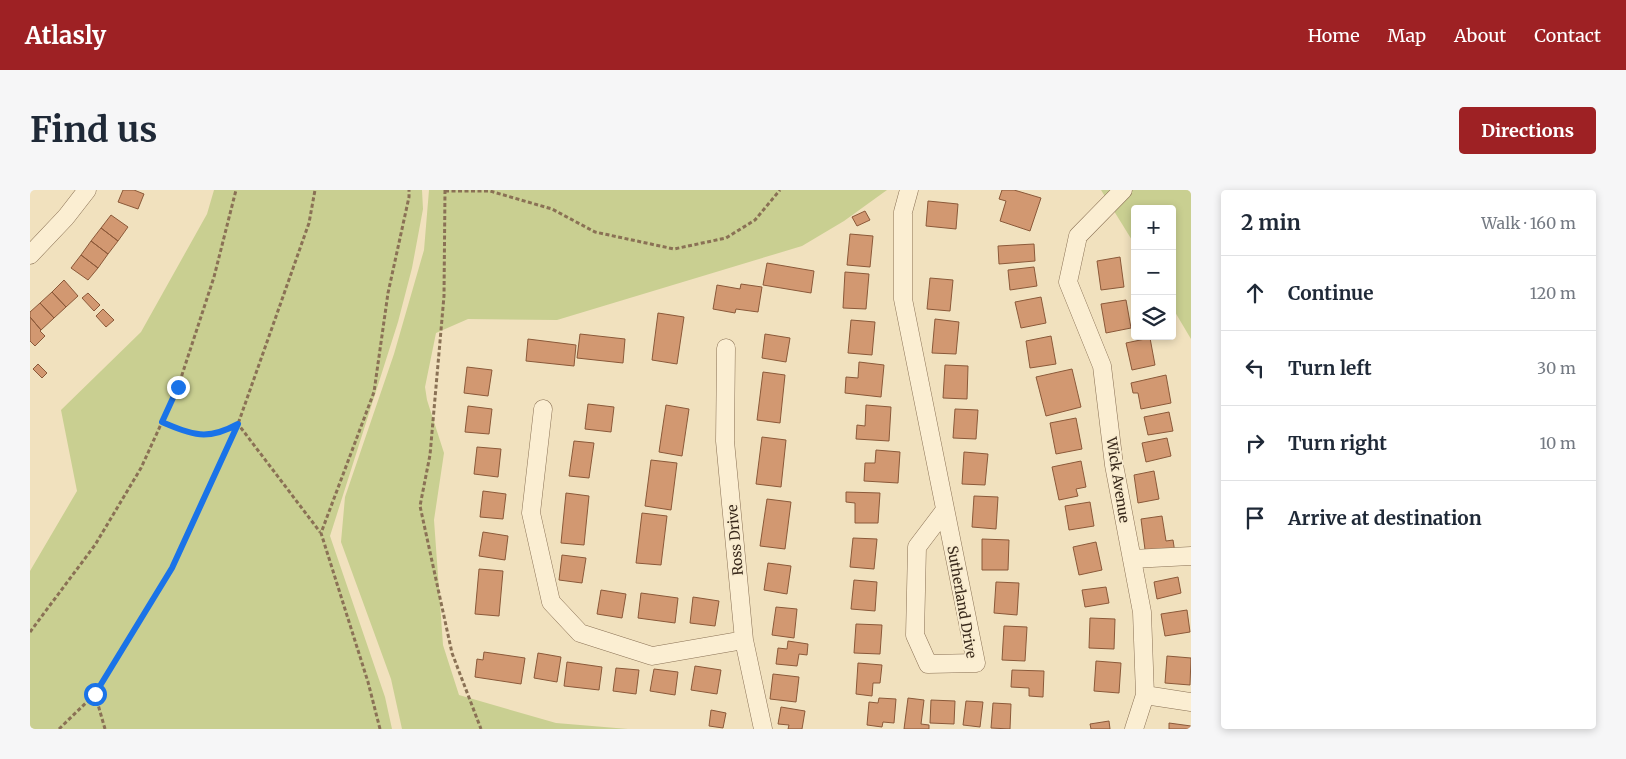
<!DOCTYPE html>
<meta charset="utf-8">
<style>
body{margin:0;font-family:Merriweather,serif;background:#f6f6f7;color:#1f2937}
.controls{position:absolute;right:15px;top:15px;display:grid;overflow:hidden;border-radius:5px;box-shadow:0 2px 8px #0003}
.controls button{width:45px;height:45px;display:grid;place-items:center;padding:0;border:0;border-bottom:1px solid #e0e1e3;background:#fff;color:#1f2937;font:25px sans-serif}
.stop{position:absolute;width:15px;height:15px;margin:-11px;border:4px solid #1a73e8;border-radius:50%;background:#fff}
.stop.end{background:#1a73e8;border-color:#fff;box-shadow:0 1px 5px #0008}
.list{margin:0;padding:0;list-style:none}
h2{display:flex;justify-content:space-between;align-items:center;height:65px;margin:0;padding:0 20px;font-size:21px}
h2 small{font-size:16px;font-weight:400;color:#747a83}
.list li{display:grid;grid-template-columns:32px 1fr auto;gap:15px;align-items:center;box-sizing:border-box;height:75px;padding:0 20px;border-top:1px solid #e0e1e3}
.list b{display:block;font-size:19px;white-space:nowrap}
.list em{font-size:16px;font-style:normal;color:#747a83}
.icon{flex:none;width:28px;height:28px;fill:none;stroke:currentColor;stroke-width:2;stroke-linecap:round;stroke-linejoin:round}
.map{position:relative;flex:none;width:1161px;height:539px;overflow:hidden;border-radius:5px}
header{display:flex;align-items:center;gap:30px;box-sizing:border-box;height:70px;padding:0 25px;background:#9e2124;color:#fff}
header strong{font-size:24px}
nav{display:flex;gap:28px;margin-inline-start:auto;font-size:18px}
.intro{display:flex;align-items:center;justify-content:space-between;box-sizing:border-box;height:120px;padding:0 30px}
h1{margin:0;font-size:35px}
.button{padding:12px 22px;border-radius:5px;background:#9e2124;color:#fff;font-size:18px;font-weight:700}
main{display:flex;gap:30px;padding:0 30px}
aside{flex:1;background:#fff;border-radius:5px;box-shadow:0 2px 8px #0003}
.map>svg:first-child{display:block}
.green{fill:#c9cf91}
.building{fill:#d29871;stroke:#8b5939}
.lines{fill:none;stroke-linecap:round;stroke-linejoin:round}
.minor-casing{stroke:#8a7155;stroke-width:19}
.path{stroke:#8a7155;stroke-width:3;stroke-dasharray:4 2.5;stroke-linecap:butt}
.minor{stroke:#fbeed2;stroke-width:18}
.route{stroke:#1a73e8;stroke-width:6}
.labels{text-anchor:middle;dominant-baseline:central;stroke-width:4;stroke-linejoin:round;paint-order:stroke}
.street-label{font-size:14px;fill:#39291b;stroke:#f8ebce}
</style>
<header>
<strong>Atlasly</strong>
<nav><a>Home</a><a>Map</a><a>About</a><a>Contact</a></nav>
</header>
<div class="intro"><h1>Find us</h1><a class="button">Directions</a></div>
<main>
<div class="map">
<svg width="1161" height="539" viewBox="0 0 1161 539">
<rect width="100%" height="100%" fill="#f1e1be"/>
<path class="green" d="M184,0H392L393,19L382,78L368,132L300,346L355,507L362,539H0V381L47,301L31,220L111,142L177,24Z
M399,0H857L814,31L772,56L527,130L438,129L406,143L395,197L397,210L414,263L404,330L413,455L429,505L526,533L598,539H372L361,489L311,352L315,307L364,164L394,60Z
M1071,0H1161V149L1142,117V19H1105V55Z"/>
<path class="building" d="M93,0H104L114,4L108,19L88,12Z
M972,0H984L1011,8L1000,41L970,31L976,11L969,9Z
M898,11L928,14L926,39L896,36Z
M835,21L840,30L827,36L822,27Z
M81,25L98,37L88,51L71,38Z
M71,38L88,51L78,64L61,51Z
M820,44L843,46L840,77L817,75Z
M61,51L78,64L68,78L51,65Z
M1004,54L1005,71L969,74L968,56Z
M51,65L68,78L58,90L41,78Z
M1090,67L1094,97L1071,100L1067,71Z
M737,73L784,81L781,103L733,95Z
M1004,77L1007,96L980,100L978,80Z
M815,82L839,84L836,119L813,118Z
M900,88L923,90L920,121L897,119Z
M34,90L48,106L36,117L22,102Z
M711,94L732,97L728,122L706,119L705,123L683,119L687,95L710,99Z
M22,102L36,117L24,128L10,113Z
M58,103L70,115L64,121L52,108Z
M1011,107L1016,133L991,138L985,112Z
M1096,110L1101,138L1076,143L1071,114Z
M10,113L24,128L11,140L0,127V122Z
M73,119L84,130L76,137L66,126Z
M628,123L654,127L647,174L622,170Z
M0,127L11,140L10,141L15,146L5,156L0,151Z
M905,129L929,132L926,164L902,163Z
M821,130L845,132L842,165L818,163Z
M550,144L595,149L593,173L547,168Z
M735,144L760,148L756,172L732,168Z
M1021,146L1026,174L1000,178L996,151Z
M1120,148L1125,175L1102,180L1096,153Z
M498,149L546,155L544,176L496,171Z
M829,172L854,175L851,207L815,203L816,187L828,188Z
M8,174L17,183L12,188L3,179Z
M915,175L938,176L937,209L913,208Z
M437,177L462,180L458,206L434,203Z
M1042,179L1051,217L1016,226L1006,187Z
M733,182L755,185L750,233L727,230Z
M1136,185L1141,213L1111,219L1108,203H1103L1101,193Z
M558,214L584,217L581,242L555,239Z
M636,215L659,219L652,266L629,262Z
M836,215L861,217L859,251L826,249L827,235L835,236Z
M438,216L462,219L459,244L435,242Z
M925,219L948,220L946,249L923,248Z
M1139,222L1143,241L1118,245L1114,227Z
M1046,228L1052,259L1026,264L1020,233Z
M732,247L756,250L751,297L726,294Z
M1137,248L1141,266L1116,272L1112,253Z
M544,251L564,253L559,288L539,286Z
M447,257L471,259L468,287L444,284Z
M846,260L870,262L868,293L834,291L835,273H845Z
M934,262L958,264L955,295L932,294Z
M621,270L647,273L641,320L615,316Z
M1051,271L1056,297L1046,299L1048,306L1029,310L1022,277Z
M1124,281L1129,309L1108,313L1104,285Z
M453,301L476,304L473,329L450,327Z
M816,302L850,303L848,333H825V313L816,312Z
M536,303L559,306L554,355L531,353Z
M944,306L968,307L966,339L942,337Z
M737,309L761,312L755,359L730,356Z
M1060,312L1064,336L1039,340L1035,316Z
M612,323L637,326L631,375L606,373Z
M1132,326L1136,351L1143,350L1145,363L1116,367L1111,329Z
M453,342L478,346L475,370L449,366Z
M823,348L847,349L844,379L820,377Z
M952,349L979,350L978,380H952Z
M1066,352L1072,380L1049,385L1043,357Z
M532,365L556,368L552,393L529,390Z
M738,373L761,376L757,404L734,400Z
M449,379L473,381L469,426L445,424Z
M1148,387L1151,403L1127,409L1124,392Z
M824,390L847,392L845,421L821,419Z
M966,392L989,393L987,425L964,423Z
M1076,397L1079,413L1055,417L1052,400Z
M571,400L596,404L592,428L567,424Z
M611,403L648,408L645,433L608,428Z
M663,407L689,411L685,436L660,433Z
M746,417L767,419L764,448L742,445Z
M1157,420L1160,442L1135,446L1131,424Z
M1060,428L1085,429L1084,459L1059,458Z
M826,434L852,435L850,464L824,463Z
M974,436L997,437L995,471L972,470Z
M758,451L778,454L777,465L769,464L767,476L746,474L748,458L757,459Z
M454,462L495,468L491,494L445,487L447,469L453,470Z
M508,463L531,467L527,492L504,488Z
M1137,466L1161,468L1160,495L1135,493Z
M1066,471L1091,473L1089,503L1064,501Z
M537,472L572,477L569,500L534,496Z
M828,473L852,475L850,493H843L842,506L826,504Z
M665,476L691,480L687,504L661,500Z
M586,478L609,480L606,504L583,501Z
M624,479L648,482L645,505L620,501Z
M982,480L1014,481L1013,507L999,506V498L981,497Z
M743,484L769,487L766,512L740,509Z
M849,508L866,509L864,533L853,532L852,537L837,535L839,512L848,513Z
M878,508L894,510L891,534L899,535V539H874Z
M901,510L925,511L924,534L900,533Z
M936,511L953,512L950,537L933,535Z
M963,513L981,514L980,539L961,538Z
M751,517L775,521L772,539H758L759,535L748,534Z
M681,520L696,523L693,538L679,536Z
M1079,531L1080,539H1061L1060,534Z
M1139,533L1161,536V539H1139Z"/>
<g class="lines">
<g class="minor-casing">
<path id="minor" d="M879,0L873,22V109L946,473L898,474L885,445L887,357L915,320
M1093,0L1048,46L1038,92L1072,176L1084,275L1112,422L1115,505L1104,539
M0,65L36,27L57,0
M696,158L695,251L714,450L733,539
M513,219L501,323L521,412L550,443L622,466L714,450
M1102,369L1161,366
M1115,505L1161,512"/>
</g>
<path class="path" d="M415,0L414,106L400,265L390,316L422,463L451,539
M415,1H460L522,19L565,42L644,59L696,48L725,30L750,0
M132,232C163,245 177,251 208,234L290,342
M0,442L65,355L111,278L148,197L184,87L206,0
M65,504L75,539
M29,539L65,504L142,378L208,234L279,33L285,0
M350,539L338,492L291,343L344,202L358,103L379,7V0"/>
<use href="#minor" class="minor"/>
</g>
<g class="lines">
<path class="route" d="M65,504L142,378L208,234C177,251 163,245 132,232L148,197"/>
</g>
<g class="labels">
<g class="street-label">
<text transform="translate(1088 290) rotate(81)">Wick Avenue</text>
<text transform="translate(705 350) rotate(-95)">Ross Drive</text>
<text transform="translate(932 412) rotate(80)">Sutherland Drive</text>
</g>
</g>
</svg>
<div class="controls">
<button>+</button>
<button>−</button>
<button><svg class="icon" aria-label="layers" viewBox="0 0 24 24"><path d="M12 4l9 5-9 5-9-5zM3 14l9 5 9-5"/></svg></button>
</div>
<div class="stop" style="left:65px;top:504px"></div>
<div class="stop end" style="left:148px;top:197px"></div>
</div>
<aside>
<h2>2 min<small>Walk · 160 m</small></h2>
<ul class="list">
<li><svg class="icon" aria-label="ahead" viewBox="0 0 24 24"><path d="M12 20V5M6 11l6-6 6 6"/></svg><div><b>Continue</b></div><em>120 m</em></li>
<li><svg class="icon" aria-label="left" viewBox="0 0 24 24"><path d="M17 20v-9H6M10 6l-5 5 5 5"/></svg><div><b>Turn left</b></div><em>30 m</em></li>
<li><svg class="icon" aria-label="right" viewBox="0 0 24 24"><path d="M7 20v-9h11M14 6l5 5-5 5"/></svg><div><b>Turn right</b></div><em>10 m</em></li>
<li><svg class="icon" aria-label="arrive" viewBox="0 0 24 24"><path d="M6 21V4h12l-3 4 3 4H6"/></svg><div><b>Arrive at destination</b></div></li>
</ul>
</aside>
</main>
